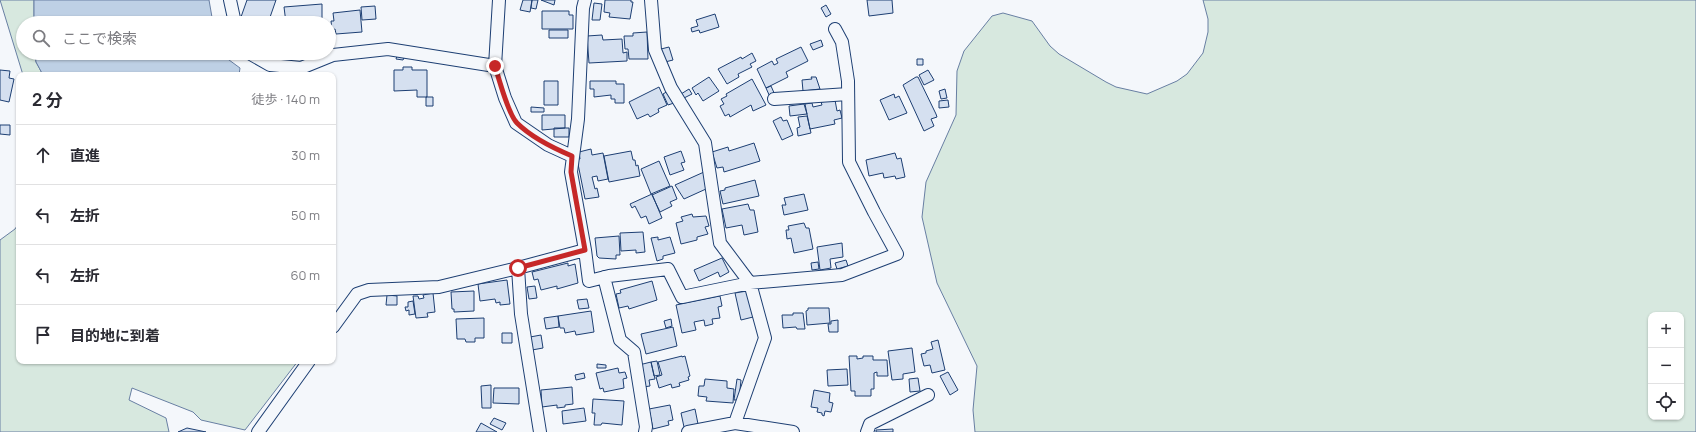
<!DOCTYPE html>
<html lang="ja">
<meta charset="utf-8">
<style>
body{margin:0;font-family:Manrope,"Noto Sans JP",sans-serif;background:#f2f2f3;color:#2b2b33}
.controls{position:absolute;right:12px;bottom:12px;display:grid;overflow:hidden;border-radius:8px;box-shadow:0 1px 3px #0004}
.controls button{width:36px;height:36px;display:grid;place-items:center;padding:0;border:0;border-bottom:1px solid #e1e1e2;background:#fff;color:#2b2b33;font:20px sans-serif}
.stop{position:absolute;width:12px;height:12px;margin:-9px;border:3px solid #c62828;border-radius:50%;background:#fff}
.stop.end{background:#c62828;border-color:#fff;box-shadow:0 1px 4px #0008}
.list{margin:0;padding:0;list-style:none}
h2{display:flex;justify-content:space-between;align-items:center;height:52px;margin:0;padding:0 16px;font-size:17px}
h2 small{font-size:13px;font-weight:400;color:#7c7c81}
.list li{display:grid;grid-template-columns:26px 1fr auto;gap:12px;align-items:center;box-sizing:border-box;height:60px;padding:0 16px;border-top:1px solid #e1e1e2}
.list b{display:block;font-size:15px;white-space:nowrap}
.list em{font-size:13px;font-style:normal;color:#7c7c81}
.icon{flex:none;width:22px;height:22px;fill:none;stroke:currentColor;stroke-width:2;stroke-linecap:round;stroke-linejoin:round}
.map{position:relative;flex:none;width:1696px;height:432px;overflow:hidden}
.search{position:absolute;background:#fff;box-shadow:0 1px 3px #0004;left:16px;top:16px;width:320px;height:44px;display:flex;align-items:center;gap:10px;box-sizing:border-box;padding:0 14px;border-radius:22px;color:#7c7c81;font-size:15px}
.panel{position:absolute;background:#fff;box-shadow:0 1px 3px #0004;left:16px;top:72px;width:320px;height:292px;border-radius:8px}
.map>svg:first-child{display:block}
.green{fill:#d7e8df;stroke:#687fa3;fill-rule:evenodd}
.water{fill:#bed0e5;stroke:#687fa3}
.building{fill:#d5e0f0;stroke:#1d3f73}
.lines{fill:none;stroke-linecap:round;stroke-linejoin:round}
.minor-casing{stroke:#1d3f73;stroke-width:14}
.minor{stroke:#f4f7fb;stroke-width:12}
.route{stroke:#c62828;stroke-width:5}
</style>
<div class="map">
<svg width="1696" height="432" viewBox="0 0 1696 432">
<rect width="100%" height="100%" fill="#f4f7fb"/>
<path class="green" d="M0,0H34V23H23V53H35L36,62L43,75H23Z
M1203,0H1696V432H975L973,410L977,366L937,283L922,217L926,182L956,115L957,71L964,51L992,16L1003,13L1032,21L1050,46L1059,54L1106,82L1116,87L1147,94L1177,81L1187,74L1203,53L1208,32V19ZM1651,315H1681V417H1651Z
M19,223V361H298L245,430L201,420L193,412L132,388L129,400L166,418L169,432H0V240L15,229Z"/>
<path class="water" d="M34,0H209L213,23H34Z
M35,53H223L225,57L240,68L239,75H43L36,62Z"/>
<path class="building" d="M247,0H276L268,23H261L241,17Z
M523,0H532L530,12L520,10Z
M532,0H538L536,9L531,8Z
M541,0H555L554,5Z
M605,0H631V2H633L630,19L609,17L610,13L604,12Z
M867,0H892L893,13L869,16Z
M594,3L602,4L600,20H592Z
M322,4V22L286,23L284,7Z
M826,5L831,14L826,17L821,8Z
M375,6L376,19L362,20L361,7Z
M360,10L362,32L336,34L335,29L332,30L331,21H334L333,13Z
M542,11H569V15H573V29H542Z
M715,14L719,27L700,33L699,30L692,32L691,28L698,26L696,20Z
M549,30H568V38H549Z
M647,32L648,59H629L628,49H625L624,36H633V33Z
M602,35L603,40L622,39L623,53L627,52V61L589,63L587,36Z
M821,40L823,46L813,50L810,44Z
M669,47L673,60L665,62L661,49Z
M801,47L808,61L786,72L788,77L766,88L757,69L772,61L774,65L778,63L776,59Z
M752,53L756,61L750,64L752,67L738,74L739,77L727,84L718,69L741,57L742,59Z
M397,56L404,58L403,60L396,59Z
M917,59H923V65H917Z
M403,67H412V70H427V97H417V90L394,91V70H403Z
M0,70L10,71L9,78L14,79L9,102L0,100Z
M928,70L934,80L924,85L919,75Z
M709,77L719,91L703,101L698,93L696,95L692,88Z
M811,77H816L820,89L803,91L802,80L812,79Z
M916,77H918L936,114L937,117L931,119L934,126L924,131L903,85Z
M752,79L766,105L753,111L751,105L730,117L729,114L725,116L720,106L724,104L721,99L727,96L726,94Z
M544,81H558V105H544Z
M590,81H616V84H624V103H615V99H611V95L594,97V89H590Z
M771,86L775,95L770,97L766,88Z
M659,87L667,105L658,109L659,112L650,117L648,114L637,119L629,102Z
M689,89L692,94L684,98L681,94Z
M945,89L947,98L941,99L939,91Z
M668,91L674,103L668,105L663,94Z
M894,94L895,98L899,96L907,113L889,120L880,100Z
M426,97H433V106H426Z
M835,100L837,111L840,110L842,118L834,120L835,124L810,129L805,104L812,103L813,107L822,105L821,102Z
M948,100L949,107L939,108V101Z
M804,104L807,114L790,116L789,106Z
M531,107L544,108V112H531Z
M542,115H565V128L542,130Z
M807,116L811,133L798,136L797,128L800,127L798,117Z
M781,117L783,121L787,120L793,135L782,140L773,121Z
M0,125H10V135L0,134Z
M554,128H569V137H554Z
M754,143L760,161L724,172L723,167L717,168L712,152L728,147L729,151Z
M591,149L592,155L603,153L608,179L598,181L597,176L592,177L595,189L597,188L599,197L585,199L577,159H580L579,152Z
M631,151L633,160H635L636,166L638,165L640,176L609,182L604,156Z
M681,151L685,162L681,163L684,170L670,175L664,157Z
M895,153L897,159L901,158L905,177L896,179L895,176L884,178L883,173L869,176L866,160Z
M659,161L670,186L651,194L641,169Z
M704,172L706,189L684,199L675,185Z
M755,180L759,196L723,204L720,191L725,190V188Z
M672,186L677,199L670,202L672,206L660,212L652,195Z
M652,194L662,218L649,224L646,216L641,218L635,206L632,208L630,204Z
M804,194L808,210L784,215L782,205H786L784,198Z
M748,204L750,210H754L758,232L744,235L742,225L726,228L722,209Z
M692,214L693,217L706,216L709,226L705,227L708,234L697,237V240L681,244L676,223L683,221L681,217Z
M804,223L806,228H809L813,249L794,253L791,238L787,239L786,230H789L788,226Z
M643,232L645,252L636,253V250L621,251L620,233Z
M619,236L620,255H616V259L599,258L597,256L595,238Z
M658,237V240L670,237L675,253L663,256V259L657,261L651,238Z
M842,243L843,257L830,259L831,268L820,270L817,247Z
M722,258L729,272L720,277L718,272L699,281L694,270Z
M846,260L848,266L837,269L835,263Z
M818,262L819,269L812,270L811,263Z
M568,263V266L575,264L578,283L557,289V286L541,290L538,279L534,280L532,272Z
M507,280L510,304L500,305V302L496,303L495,299L480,301L478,284Z
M652,281L657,300L629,309L628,306L619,308L616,294L621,293L620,290Z
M535,286L537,298L529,299L527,287Z
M474,291V311L454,312V309H452L451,292Z
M747,291L753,317L741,320L735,293Z
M433,293L435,312L427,313L428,317L416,318L413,296H418L419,299L424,298L423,295Z
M387,295L397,296V305H386Z
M720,296L722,306L718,307L720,318L712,319L713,324L705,326L704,320L694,322L696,330L682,333L676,305Z
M587,299L589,308L579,309L577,300Z
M413,301L415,314L409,315V310L406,311L405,307H408V302Z
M808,308H829L830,323L807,325L806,311L808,310Z
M591,311L594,332L576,335L575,331L565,333L564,328H560L558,316Z
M793,313H803L805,329H797L796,327L783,328L782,315H793Z
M558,316L559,327L546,329L544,318Z
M484,318V338H475V342H466L465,339H457L456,319Z
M671,319L672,326L666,328L664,321Z
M838,320V332H829L828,324H831V321Z
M673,327L677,346L646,354L641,334Z
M502,333H512V343H502Z
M541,335L543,348L532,350L530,337Z
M938,340L945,370L932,373L930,365L924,366L921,354L926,353V351L933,349L931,342Z
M912,348L915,372L903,374V379L892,380L888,351Z
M682,356V357L685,356L690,376L688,377L689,380L679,383L680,386L672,388L671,384L659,388L656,377L662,375L658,362Z
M849,356H857V359L863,358V356H873V360H887L888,376H877V372L874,373V389H871V396H855V391H851Z
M657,361L660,375L654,376L651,362Z
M651,362L655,379L649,380L650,386L643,387L639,365Z
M597,364L606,365V368H597Z
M618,368L619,373L625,372L627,378L623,379L624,388L604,392L603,388L600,389L596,373Z
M847,369L848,385L828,386L827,370Z
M948,372L958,390L950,395L940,376Z
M584,373L585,378L576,380L575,375Z
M918,378L920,391L910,392L909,379Z
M705,379L727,381V388L734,389L733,403L706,401L707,397L698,396L699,386H704Z
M737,379L741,380L739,400H734Z
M491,385V408H482L481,386Z
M572,387L573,404L565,405V407L557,408V405L542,407L541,390Z
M494,388H519V404L493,403Z
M814,390L830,393L829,402L833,403L831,412L825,411L824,416L822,415V413L817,412L818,408L811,407Z
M593,399L624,401L622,425L602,423L601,425H594L595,413H592Z
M670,405L673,420L668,421L669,425L653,429L649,409Z
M584,408L586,421L563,424L562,411Z
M695,409L698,424L684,427L681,413Z
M494,418L506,423L502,430L490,424Z
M481,423L497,432H476Z
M187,428L206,432H178Z
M893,429V432H876V430Z"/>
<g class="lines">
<g class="minor-casing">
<path id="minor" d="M230,0L235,23
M499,0L495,66L505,98L516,123L548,145L572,156
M651,0L655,50L671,88L705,143L720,243L750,283L765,338L735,423
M249,53L270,65L301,68L333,55L388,49L495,66
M774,99L848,94
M585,250L589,281L609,276L668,269L682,297L750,283L842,275L897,254L874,212L849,162L848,81L842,42L835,29
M518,268L521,314L540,432
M604,277L620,340L634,352L646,427L645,432
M333,327L357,294L369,290L439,287L518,268L585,250L571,172L578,119L583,8L585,0
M258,432L309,361
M688,432L735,423L793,432
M867,432L870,424L928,395"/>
</g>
<use href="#minor" class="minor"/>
</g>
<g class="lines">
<path class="route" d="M495,66C499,79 508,114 517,123C532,138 553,148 572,156L571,172L585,250L518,268"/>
</g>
</svg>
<div class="controls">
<button>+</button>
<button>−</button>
<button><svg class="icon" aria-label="locate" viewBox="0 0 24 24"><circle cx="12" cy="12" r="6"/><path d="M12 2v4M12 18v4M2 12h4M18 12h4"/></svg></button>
</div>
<div class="stop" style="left:518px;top:268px"></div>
<div class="stop end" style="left:495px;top:66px"></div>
<div class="search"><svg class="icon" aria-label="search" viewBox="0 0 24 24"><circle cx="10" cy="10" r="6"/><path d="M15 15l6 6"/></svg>ここで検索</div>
<section class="panel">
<h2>2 分<small>徒歩 · 140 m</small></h2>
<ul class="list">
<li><svg class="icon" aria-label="ahead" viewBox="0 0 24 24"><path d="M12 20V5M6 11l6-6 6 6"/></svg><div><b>直進</b></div><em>30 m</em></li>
<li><svg class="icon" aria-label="left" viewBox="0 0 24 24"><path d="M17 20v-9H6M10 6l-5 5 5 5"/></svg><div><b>左折</b></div><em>50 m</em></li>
<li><svg class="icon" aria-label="left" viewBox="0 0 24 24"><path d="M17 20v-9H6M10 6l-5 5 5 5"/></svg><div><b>左折</b></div><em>60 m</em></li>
<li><svg class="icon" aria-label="arrive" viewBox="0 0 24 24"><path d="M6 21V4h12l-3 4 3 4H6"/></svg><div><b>目的地に到着</b></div></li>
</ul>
</section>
</div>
